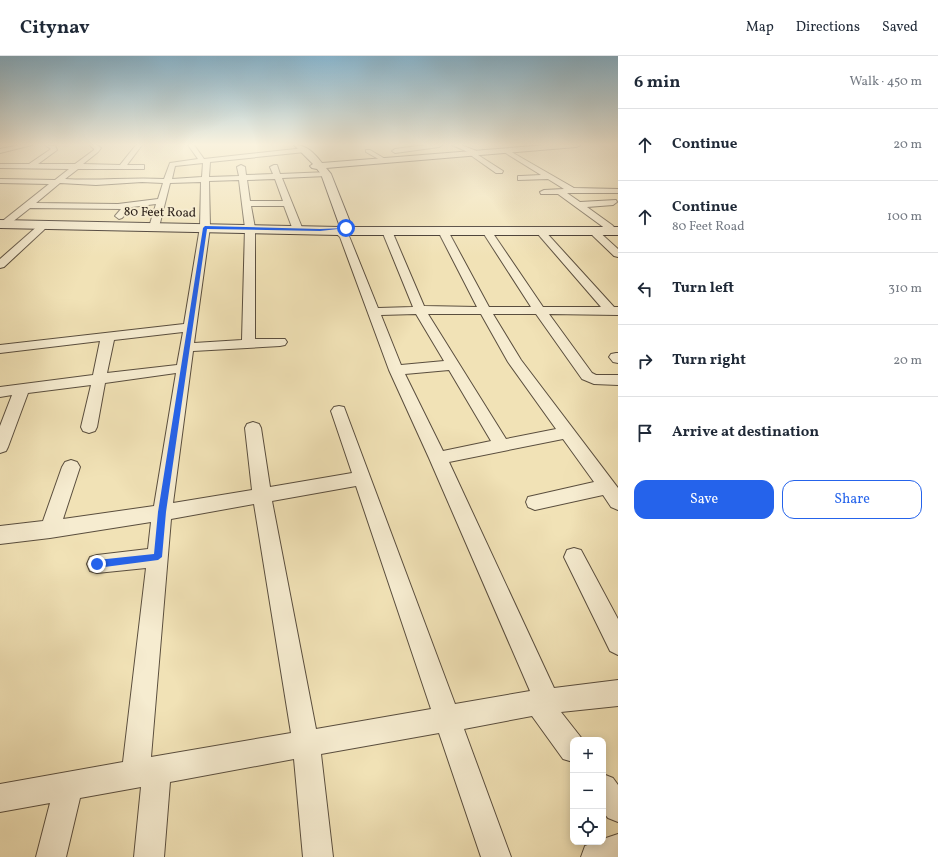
<!DOCTYPE html>
<meta charset="utf-8">
<style>
body{margin:0;font-family:Vollkorn,serif;background:#f6f6f7;color:#1f2937}
.controls{position:absolute;right:12px;bottom:12px;display:grid;overflow:hidden;border-radius:8px;box-shadow:0 2px 10px #0003}
.controls button{width:36px;height:36px;display:grid;place-items:center;padding:0;border:0;border-bottom:1px solid #e0e1e3;background:#fff;color:#1f2937;font:20px sans-serif}
.stop{position:absolute;width:12px;height:12px;margin:-9px;border:3px solid #2563eb;border-radius:50%;background:#fff}
.stop.end{background:#2563eb;border-color:#fff;box-shadow:0 1px 4px #0008}
.list{margin:0;padding:0;list-style:none}
h2{display:flex;justify-content:space-between;align-items:center;height:52px;margin:0;padding:0 16px;font-size:17px}
h2 small{font-size:13px;font-weight:400;color:#747a83}
.list li{display:grid;grid-template-columns:26px 1fr auto;gap:12px;align-items:center;box-sizing:border-box;height:72px;padding:0 16px;border-top:1px solid #e0e1e3}
.list b{display:block;font-size:15px;white-space:nowrap}
.list p{margin:0;font-size:13px;white-space:nowrap;color:#747a83}
.list em{font-size:13px;font-style:normal;color:#747a83}
.actions{display:flex;gap:8px;padding:12px 16px}
.actions a{flex:1;padding:9px 0;border:1px solid #2563eb;border-radius:12px;text-align:center;font-size:14px;color:#2563eb}
.actions .main{background:#2563eb;color:#fff}
.icon{flex:none;width:22px;height:22px;fill:none;stroke:currentColor;stroke-width:2;stroke-linecap:round;stroke-linejoin:round}
.map{position:relative;flex:none;width:618px;height:801px;overflow:hidden}
header{display:flex;align-items:center;gap:24px;box-sizing:border-box;height:56px;padding:0 20px;background:#fff;border-bottom:1px solid #e0e1e3}
header strong{font-size:19px}
nav{display:flex;gap:22px;margin-inline-start:auto;font-size:14px}
main{display:flex}
aside{flex:1;background:#fff}
.map>svg:first-child{display:block}
.lines{fill:none;stroke-linecap:round;stroke-linejoin:round}
.street-casing{stroke:#5a4e3e;stroke-width:2}
.secondary-casing{stroke:#271c16;stroke-width:2}
.street{fill:#f6ecd0;fill-rule:evenodd}
.secondary{fill:#f6ecd0;fill-rule:evenodd}
.route{fill:#2563eb}
.labels{text-anchor:middle;dominant-baseline:central;stroke-width:4;stroke-linejoin:round;paint-order:stroke}
.far-street-label{font-size:13px;fill:#271c16;stroke:#f6ecd0}
</style>
<header>
<strong>Citynav</strong>
<nav><a>Map</a><a>Directions</a><a>Saved</a></nav>
</header>
<main>
<div class="map">
<svg width="618" height="801" viewBox="0 0 618 801">
<rect width="100%" height="100%" fill="#f1e2b6"/>
<filter id="stains"><feTurbulence type="fractalNoise" baseFrequency=".005" numOctaves="4"/><feColorMatrix values="0 0 0 0 .2 0 0 0 0 .09 0 0 0 0 .02 0 0 0 .5 -.17"/></filter>
<radialGradient id="worn" r=".72"><stop offset=".6" stop-color="#630" stop-opacity="0"/><stop offset="1" stop-color="#630" stop-opacity=".3"/></radialGradient>
<g class="lines">
<g class="street-casing">
<path id="street" d="M20,89H32L0,97V93Z
M45,89L55,90L57,94L38,108H75L94,94V93L90,89H97L101,92L98,96L83,108L120,109L136,89H142L127,109H144V113H78L65,123C98,125 131,121 164,123L170,107L198,103L188,89H194L204,103L305,92L308,94L305,96L210,106L209,121L239,120L237,111L241,109L245,111L246,119L273,118L270,111L274,109H277L280,118L329,116V120H326L282,122L303,174L301,176H295L293,174L284,150H251L255,172V283H285L287,286L285,289L280,290L193,295L173,447L252,434L245,372L247,368L253,366L259,368L261,372L270,431L352,417L331,355L334,351L339,350L344,351L455,648L530,635L429,402L389,314L340,181L333,175L335,173H341L349,180L378,252L413,251L382,175L387,172L392,175L424,250L477,251L438,175L443,172L448,175L489,251H531L482,175L487,172L490,173L543,251H601L537,177L535,175L540,172L543,173L614,251H618V259L549,258L592,317L596,319H618V329L594,328L582,323L536,258H493L521,304L618,432V454L611,451L603,439L535,454L528,451L526,446L528,441L594,426L563,383L449,406L554,632L618,624V650L561,656L583,684H573V706L563,703L532,660L464,673L511,801H481L439,677L321,698L333,801H303L294,703L170,726L164,801H134L141,731L80,742L66,801H36L50,747L0,756V728L123,706L146,512L97,517L90,515L87,508L90,501L97,499L148,493L151,466L50,482L0,488V470L43,465L62,411L65,406L71,404L77,406L80,411L63,463L154,450L176,317L105,327L97,371L95,375L89,377L83,375L81,371L91,329L28,337L8,391L6,395L0,397V370L12,339L0,341V331L93,319L100,285L0,297V289L184,268L200,171L201,126L170,127L159,171L154,174L149,171L156,148L132,151L122,162L119,163L115,160L121,153L30,152L6,171H0V167L49,128L0,127V123L55,124L69,113L0,112V108H29L51,93ZM203,107L202,121L172,123L175,110ZM275,123L283,145H250L247,124ZM239,124L245,172L242,284L194,287L210,171L209,125ZM142,126L163,127L158,143L118,148L36,147L60,127L96,129ZM416,258L444,305L401,309L381,259ZM428,258H481L508,306L556,373L506,383ZM183,276L177,309L107,317L114,284ZM449,314L491,385L443,395L405,318ZM356,430L431,653L316,673L272,445ZM254,448L291,677L151,701L171,463Z
M425,89H442L439,91L395,97L392,95L395,93Z
M452,89H461L479,96L480,97L478,99L503,115L502,117H496L469,98L468,96Z
M366,94H370L387,104L382,105L366,96Z
M504,94H508L574,132L618,133V137H567L580,146L616,144L617,146L613,149L587,151L612,169L614,171L612,173H606L558,138H541L540,136L544,134L564,133L548,123L518,124V120H521L541,119L504,96Z
M44,166L49,169L47,171L4,211L0,212V203L41,167Z
M593,172L596,173L618,193V201L614,200L590,177L588,175Z
M616,297H618V307L613,306L609,301L611,298Z
M574,492L581,494L618,563V599L610,595L564,501L567,494Z
M603,718L613,722L618,729V766L608,762L603,756Z
M618,778V801H581L585,790L595,786H603V783Z"/>
</g>
<g class="secondary-casing">
<path id="secondary" d="M294,89C307,89 314,97 322,107L546,89H580L576,91L326,112L331,118L352,171H618V179H338L0,172V164L340,171L321,118L317,113L312,112L310,110L313,108Z"/>
</g>
<use href="#street" class="street"/>
<use href="#secondary" class="secondary"/>
</g>
<linearGradient id="sky" x2="0" y2="1"><stop stop-color="#89b8d2"/><stop offset="0.44" stop-color="#f9f2de"/><stop offset="1" stop-color="#f9f2de" stop-opacity="0"/></linearGradient>
<rect width="618" height="201" fill="url(#sky)"/>
<path class="route" d="M205,170L320,173L347,172L320,175L207,173L166,456L162,501L158,504L97,512L93,508L97,504L154,498L158,456L203,172Z"/>
<g class="labels">
<g class="far-street-label">
<text transform="translate(160 157) rotate(1)">80 Feet Road</text>
</g>
</g>
<rect width="100%" height="100%" filter="url(#stains)"/>
<rect width="100%" height="100%" fill="url(#worn)"/>
</svg>
<div class="controls">
<button>+</button>
<button>−</button>
<button><svg class="icon" aria-label="locate" viewBox="0 0 24 24"><circle cx="12" cy="12" r="6"/><path d="M12 2v4M12 18v4M2 12h4M18 12h4"/></svg></button>
</div>
<div class="stop" style="left:346px;top:172px"></div>
<div class="stop end" style="left:97px;top:508px"></div>
</div>
<aside>
<h2>6 min<small>Walk · 450 m</small></h2>
<ul class="list">
<li><svg class="icon" aria-label="ahead" viewBox="0 0 24 24"><path d="M12 20V5M6 11l6-6 6 6"/></svg><div><b>Continue</b></div><em>20 m</em></li>
<li><svg class="icon" aria-label="ahead" viewBox="0 0 24 24"><path d="M12 20V5M6 11l6-6 6 6"/></svg><div><b>Continue</b><p>80 Feet Road</p></div><em>100 m</em></li>
<li><svg class="icon" aria-label="left" viewBox="0 0 24 24"><path d="M17 20v-9H6M10 6l-5 5 5 5"/></svg><div><b>Turn left</b></div><em>310 m</em></li>
<li><svg class="icon" aria-label="right" viewBox="0 0 24 24"><path d="M7 20v-9h11M14 6l5 5-5 5"/></svg><div><b>Turn right</b></div><em>20 m</em></li>
<li><svg class="icon" aria-label="arrive" viewBox="0 0 24 24"><path d="M6 21V4h12l-3 4 3 4H6"/></svg><div><b>Arrive at destination</b></div></li>
</ul>
<div class="actions"><a class="main">Save</a><a>Share</a></div>
</aside>
</main>
